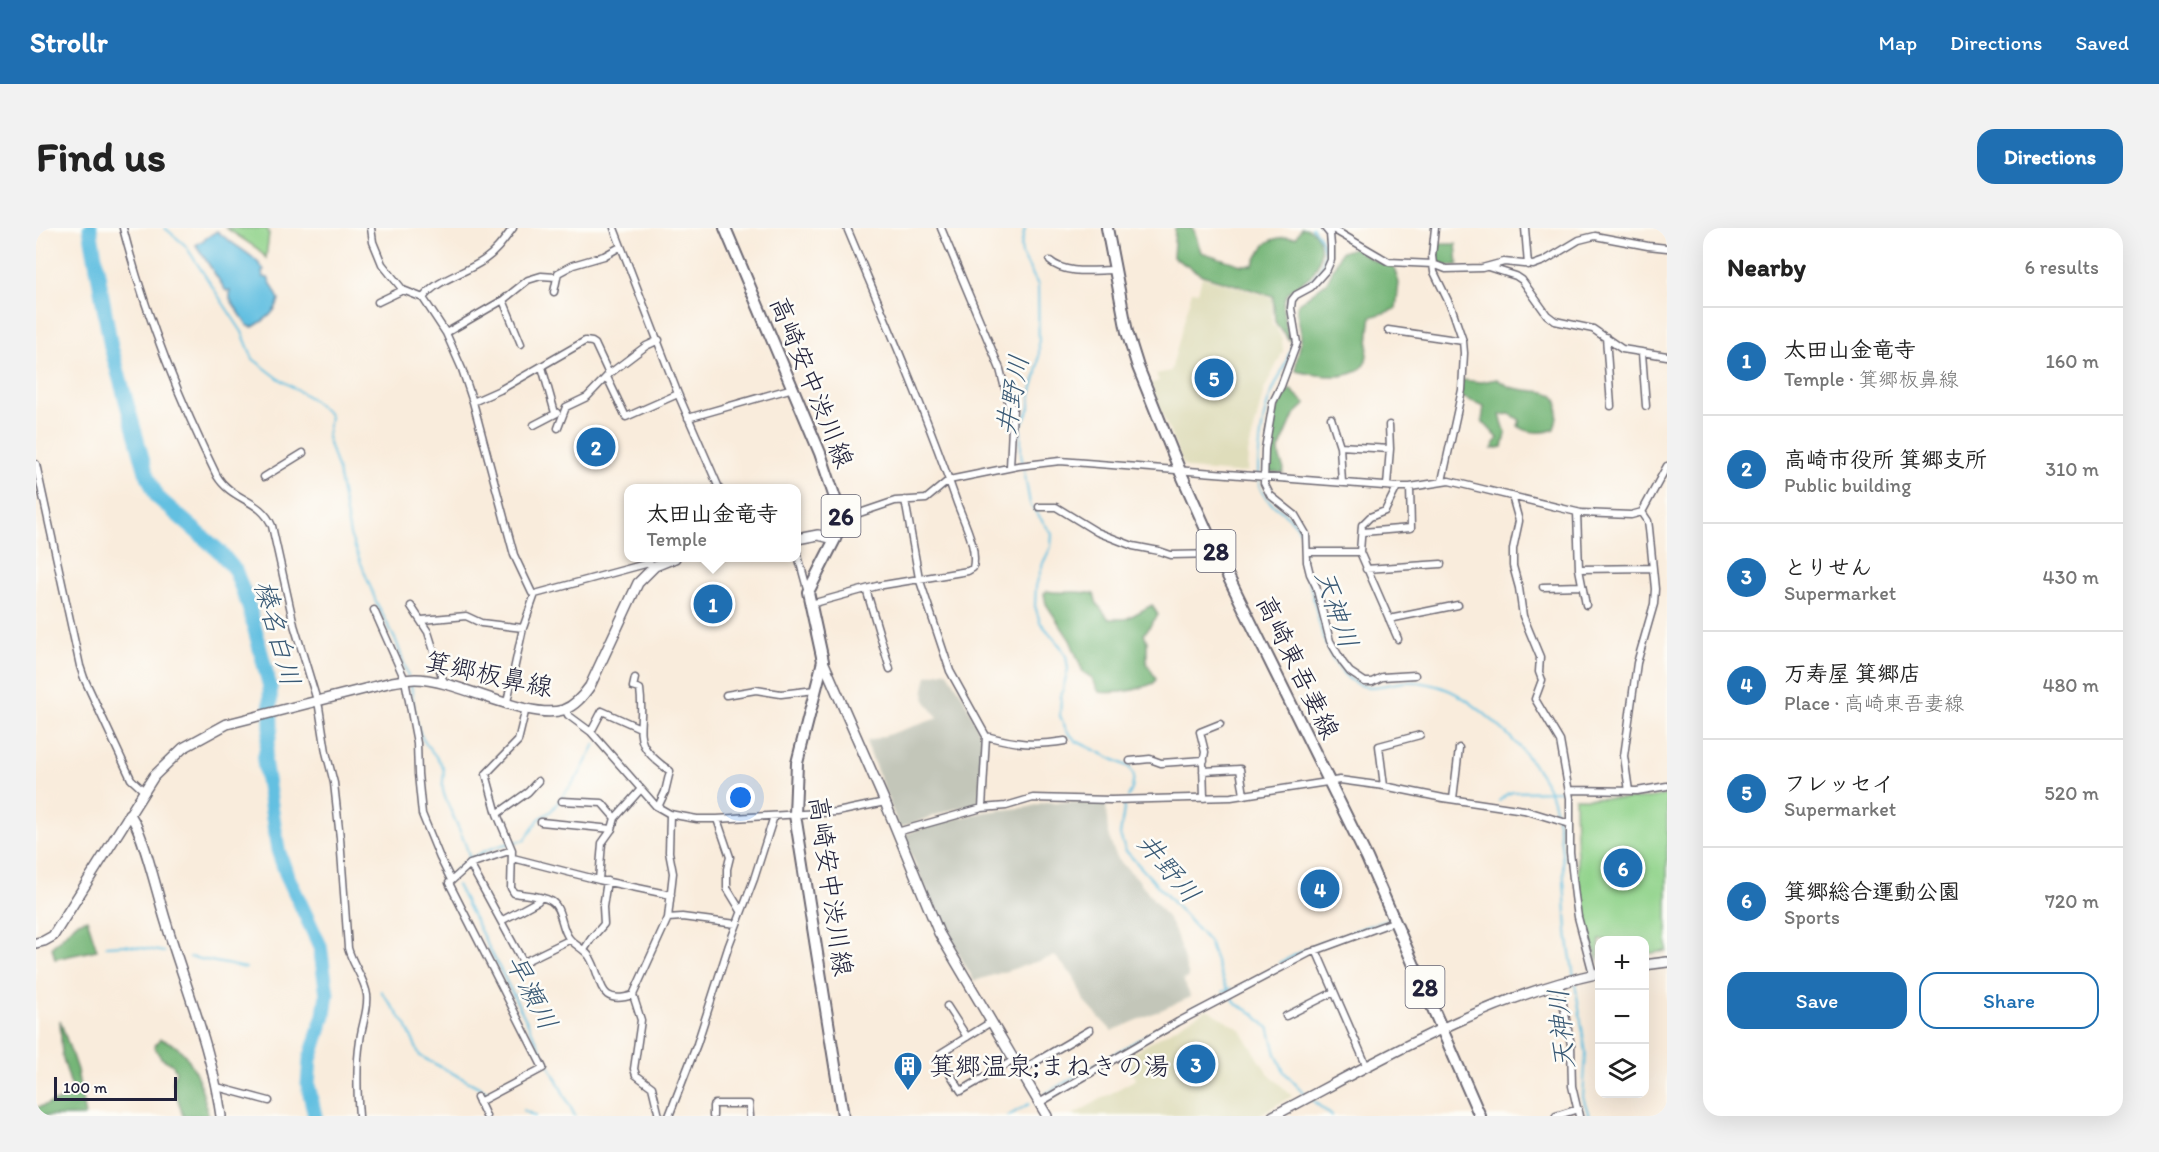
<!DOCTYPE html>
<meta charset="utf-8">
<style>
body{margin:0;font-family:Itim,"Klee One",sans-serif;background:#f2f2f2;color:#222}
.controls{position:absolute;right:18px;bottom:18px;display:grid;overflow:hidden;border-radius:12px;box-shadow:0 6px 24px #0002}
.controls button{width:54px;height:54px;display:grid;place-items:center;padding:0;border:0;border-bottom:2px solid #e0e0e0;background:#fff;color:#222;font:30px sans-serif}
.scale{position:absolute;left:18px;bottom:15px;width:123px;box-sizing:border-box;padding-left:6px;border:3px solid #22223b;border-top:0;font-size:16px;line-height:21px;white-space:nowrap;color:#22223b;-webkit-text-stroke:4px #fdfcf7;paint-order:stroke}
.you{position:absolute;left:705px;top:570px;width:21px;height:21px;margin:-15px;border:4px solid #fff;border-radius:50%;background:#1a73e8;box-shadow:0 0 0 9px #1a73e833}
.badge{display:grid;place-items:center;width:39px;height:39px;border-radius:50%;background:#1f6fb2;color:#fff;font-size:20px;font-weight:700}
.pin{position:absolute;translate:-50% -50%;border:3px solid #fff;box-shadow:0 2px 6px #0006}
.popup{position:absolute;left:588px;top:256px;width:177px;height:78px;box-sizing:border-box;display:grid;place-content:center;border-radius:12px;background:#fff;filter:drop-shadow(0 2px 4px #0005);font-size:20px;white-space:nowrap;color:#767676}
.popup b{font-size:22px;color:#222}
.popup::after{content:'';position:absolute;left:50%;top:100%;margin-left:-12px;border:12px solid transparent;border-top-color:#fff}
.list{margin:0;padding:0;list-style:none}
h2{display:flex;justify-content:space-between;align-items:center;height:78px;margin:0;padding:0 24px;font-size:26px}
h2 small{font-size:20px;font-weight:400;color:#767676}
.list li{display:grid;grid-template-columns:39px 1fr auto;gap:18px;align-items:center;box-sizing:border-box;height:108px;padding:0 24px;border-top:2px solid #e0e0e0}
.list b{display:block;font-size:22px;white-space:nowrap}
.list p{margin:0;font-size:20px;white-space:nowrap;color:#767676}
.list em{font-size:20px;font-style:normal;color:#767676}
.actions{display:flex;gap:12px;padding:18px 24px}
.actions a{flex:1;padding:14px 0;border:2px solid #1f6fb2;border-radius:18px;text-align:center;font-size:21px;color:#1f6fb2}
.actions .main{background:#1f6fb2;color:#fff}
.icon{flex:none;width:33px;height:33px;fill:none;stroke:currentColor;stroke-width:2;stroke-linecap:round;stroke-linejoin:round}
.map{position:relative;flex:none;width:1631px;height:888px;overflow:hidden;border-radius:18px}
header{display:flex;align-items:center;gap:36px;box-sizing:border-box;height:84px;padding:0 30px;background:#1f6fb2;color:#fff}
header strong{font-size:28px}
nav{display:flex;gap:33px;margin-inline-start:auto;font-size:21px}
.intro{display:flex;align-items:center;justify-content:space-between;box-sizing:border-box;height:144px;padding:0 36px}
h1{margin:0;font-size:42px}
.button{padding:15px 27px;border-radius:18px;background:#1f6fb2;color:#fff;font-size:21px;font-weight:700}
main{display:flex;gap:36px;padding:0 36px}
aside{flex:1;background:#fff;border-radius:18px;box-shadow:0 6px 24px #0002}
.map>svg:first-child{display:block}
.built{fill:#dfddbb}
.industrial{fill:#c3c6b9}
.green{fill:#91d38b;stroke:#5a7a63;stroke-width:1.5}
.forest{fill:#74b577;stroke:#4b6c59;stroke-width:1.5}
.water{fill:#63c0e1;stroke:#42718e;stroke-width:1.5}
.lines{fill:none;stroke-linecap:round;stroke-linejoin:round}
.stream{stroke:#63c0e1;stroke-width:2}
.river{stroke:#63c0e1;stroke-width:15}
.street-casing{stroke:#6d6973;stroke-width:9}
.secondary-casing{stroke:#6d6973;stroke-width:12}
.primary-casing{stroke:#6d6973;stroke-width:14}
.street{stroke:#fff;stroke-width:6}
.secondary{stroke:#fff;stroke-width:9}
.primary{stroke:#fff;stroke-width:10}
.labels{text-anchor:middle;dominant-baseline:central;stroke-width:5;stroke-linejoin:round;paint-order:stroke}
.shield{fill:#fdfcf7;stroke:#646373;stroke-width:1.5}
.shield-label{font-size:24px;font-weight:bold;fill:#22223b}
.street-label{font-size:26px;fill:#22223b;stroke:#fdfcf7}
.poi-label{font-size:26px;fill:#22223b;stroke:#fdfcf7;text-anchor:start}
.water-label{font-size:27px;font-style:italic;fill:#395975;stroke:#fdfcf7}
</style>
<header>
<strong>Strollr</strong>
<nav><a>Map</a><a>Directions</a><a>Saved</a></nav>
</header>
<div class="intro"><h1>Find us</h1><a class="button">Directions</a></div>
<main>
<div class="map">
<svg width="1631" height="888" viewBox="0 0 1631 888">
<rect width="100%" height="100%" fill="#fdfcf7"/>
<filter id="ink" filterUnits="userSpaceOnUse"><feTurbulence type="fractalNoise" baseFrequency=".0167" numOctaves="2"/><feDisplacementMap in="SourceGraphic" scale="12" xChannelSelector="R" yChannelSelector="G"/><feConvolveMatrix kernelMatrix="1 2 1 2 8 2 1 2 1" color-interpolation-filters="sRGB"/></filter>
<filter id="wash" filterUnits="userSpaceOnUse"><feTurbulence type="fractalNoise" baseFrequency=".008" numOctaves="4" result="noise"/><feDisplacementMap in="SourceGraphic" scale="24" xChannelSelector="R" yChannelSelector="G"/><feGaussianBlur stdDeviation="1.35" result="paint"/><feColorMatrix in="noise" values="0 0 0 0 0 0 0 0 0 0 0 0 0 0 0 0 0 1.4 0 .05"/><feComposite in="paint" operator="in"/></filter>
<g filter="url(#wash)">
<rect width="100%" height="100%" fill="#f9ecdc"/>
<path class="built" d="M1166,49L1236,70V97L1240,99L1246,111L1247,123L1228,162L1212,225L1211,244L1198,245L1154,241L1147,237L1114,156L1123,153L1120,146L1135,143L1156,63L1162,64Z
M1171,781L1204,801L1231,844L1256,868L1221,888H1035L1100,851L1090,838L1098,833L1093,827Z"/>
<path class="industrial" d="M911,443L927,468L947,512L943,576L915,582L863,600L830,514L902,490L889,472L888,461L891,448Z
M1009,574L1070,575L1072,606L1077,621L1083,633L1101,650L1133,692L1140,706L1153,749L1147,752L1155,769L1076,803L1048,773L1038,749L1019,728L938,753L896,678L867,607L900,595L949,584L993,579Z"/>
<path class="green" d="M190,0H231L233,5L230,30L222,21Z
M1631,567V723L1609,726L1608,712H1564L1562,734C1558,719 1552,704 1549,688C1540,650 1540,609 1539,570L1604,571Z"/>
<path class="forest" d="M1139,0H1157L1165,24L1205,37H1217C1228,14 1233,8 1260,9L1265,0C1289,0 1288,31 1277,45C1269,55 1255,57 1249,70C1244,82 1251,100 1254,113L1239,94L1237,68L1166,47L1137,29Z
M1403,16H1420L1422,37L1411,38L1401,34Z
M1318,20L1337,32L1358,39L1363,55L1360,81L1335,89C1332,102 1333,121 1330,132C1323,156 1277,147 1260,143C1259,132 1265,121 1265,109C1265,97 1259,88 1262,76L1291,54L1305,24Z
M1461,151C1466,154 1472,159 1478,160C1507,167 1532,155 1518,201C1508,206 1491,205 1482,198L1484,192L1474,186L1464,187L1470,206L1467,219L1456,221L1462,210L1446,193L1448,178L1423,168L1426,152L1445,154Z
M1254,161L1270,176L1258,187L1243,222L1244,231L1248,241L1247,245L1234,244L1232,243C1231,215 1234,181 1254,161Z
M1011,363C1027,366 1042,362 1058,366L1061,376L1073,391H1090L1116,377L1122,387L1108,406L1111,413V435L1120,451L1118,455C1100,463 1082,466 1063,464L1056,450L1047,444L1034,412L1010,376L1008,366Z
M51,691L61,722L19,731L16,719L40,695Z
M24,792L41,842L49,888H0V880L30,870L36,861L26,827Z
M124,811C156,818 167,859 172,888H147L137,855L140,843L136,836L125,830L118,819Z"/>
<path class="water" d="M181,3C196,17 217,25 228,42L226,44L227,49L232,50L243,71C240,85 229,92 217,99L212,98L194,71V62L190,63L160,17Z"/>
<g class="lines">
<path class="stream" d="M129,0L149,17L206,104L217,131L242,150L274,170L291,184L294,189L291,209L302,243L314,307L341,376L361,415L372,448
M989,0L985,18L986,26L1002,57L1003,127L1001,145L994,170V180L985,197V226L994,276L1016,306L1015,319L1007,335L1000,358L999,378L1004,394L1025,419L1030,428L1032,441L1025,469L1024,488L1031,503L1040,513L1093,539L1098,548L1096,561L1092,569
M1276,0C1293,15 1292,38 1274,53C1267,59 1257,61 1253,70C1247,86 1259,101 1256,117C1251,138 1237,157 1231,178C1226,193 1218,249 1225,262C1233,279 1256,286 1264,303C1269,314 1265,328 1267,340C1268,346 1273,351 1274,357C1282,386 1286,423 1307,445C1327,467 1343,457 1368,454C1379,453 1390,455 1401,458C1423,464 1439,478 1456,492C1477,510 1497,533 1511,558C1528,589 1528,665 1531,702C1532,718 1536,734 1538,749
M375,456C377,472 378,490 384,505C388,518 402,527 407,540C410,546 404,556 408,566C412,580 434,620 433,630
M1463,573L1471,566L1477,564L1524,563
M1089,574L1084,607L1089,622L1173,714L1188,755L1200,776L1217,785L1234,802L1240,826L1248,844L1269,866
M419,643C439,624 461,617 489,612L503,591L515,583L543,547L559,516
M421,657L539,888
M70,718L89,717L128,724
M1277,718L1352,691
M154,729L210,740
M1244,735L1271,721
M1539,755L1550,825L1547,869L1553,888
M345,763L370,797L384,828L454,865
M1187,764L1195,760
M1009,866L1164,776
M1276,872L1296,888
M487,882L499,888
M972,888L993,876"/>
<path class="river" d="M54,0L75,119L110,244L121,269L183,323L199,342L213,379L234,459L235,500L228,532L242,622L250,645L284,718L291,766L288,787L274,831L272,857L279,888"/>
</g>
</g>
<g filter="url(#ink)">
<g class="lines">
<g class="street-casing">
<path id="street" d="M87,0C109,85 142,169 181,248C196,273 225,271 236,298L258,397L283,479L290,524L298,555L304,610L312,720C316,736 329,751 331,767C333,781 325,799 324,813C320,838 321,863 323,888
M335,0L337,14L346,36L367,62L387,70L410,105L426,141L437,174L478,327L496,365L499,366L613,335L619,338
M578,0L642,166L683,260
M905,0L964,141L973,177L977,180L974,239
M1289,0L1294,6L1295,18V32L1291,41L1275,59L1260,67L1256,72L1255,80L1261,115L1245,158L1237,174L1229,221L1228,255L1234,267L1259,287L1270,306L1271,334L1274,346L1280,358L1294,413L1307,435L1314,444L1329,454H1336L1346,449L1379,447
M1295,0L1353,34L1397,36L1410,41L1446,40L1468,34L1497,37L1508,33L1543,12L1559,8L1612,18L1631,20
M1399,0L1396,28L1398,44L1416,81L1427,113L1428,125L1426,162L1406,253
M1489,0L1492,37
M1014,33C1030,47 1058,42 1078,42
M1452,39L1480,48L1486,52L1511,87L1519,93L1557,101L1586,121L1631,128
M518,64L522,45L537,37L568,28L584,19
M387,70C401,51 428,46 448,32C460,24 468,12 477,0
M467,72L485,116
M342,74L367,62
M1352,102L1427,113
M410,105L467,72L492,52L505,48L520,49
M1570,109L1575,178
M1606,125L1610,178
M506,139L519,185
M571,149L590,189L642,166
M437,174L464,162L549,113L556,114L559,116L573,146
M652,190L757,160
M1295,190L1304,218L1306,255
M498,197L521,185
M522,200L530,179L551,169L573,146L610,118L623,112
M1304,218L1354,221
M0,236L44,438L48,450L95,551L108,563
M228,249L267,225
M1351,257L1354,221L1353,197
M1361,259L1349,283L1334,289L1326,297L1324,324L1362,411
M1476,268L1483,293L1477,321V338L1483,360L1487,388L1504,429L1503,444L1506,452L1499,471L1524,513L1534,570V624L1539,668L1542,689L1557,746
M869,272L883,350L914,443L950,508C979,516 999,518 1029,513
M1003,279H1020L1061,304L1097,318L1123,323L1135,327L1181,326
M1541,284L1543,341L1550,377
M806,291L859,273L890,271L913,252L982,238L1024,233L1361,259H1374L1413,253L1545,285L1595,287L1606,284L1631,238
M1327,304L1375,300L1374,259
M761,324L772,364
M1271,324H1324
M1330,341L1405,336
M1543,341L1617,340
M1507,359L1545,358
M830,361L854,441
M775,376L841,358L932,343L937,340C942,320 928,294 921,275C889,182 849,91 811,0
M375,378L392,404L408,455
M338,382L369,452L381,515L382,546L386,586L404,630L415,652
M1353,391L1422,377
M386,392L430,388L445,395L487,400
M599,450L597,459L604,461C610,505 590,512 634,543L629,564L622,579
M690,467L720,462L745,466L779,462
M471,474L487,400L499,366
M490,480L482,513L450,546L461,586L476,622L475,660L478,665C489,667 505,667 515,673C526,679 525,701 533,710C538,717 547,720 553,728C568,750 559,779 597,767
M529,481L532,487L555,504L620,578L634,586L644,588L661,591H681L801,584L849,574
M555,504L566,483L604,500
M1094,533L1114,531L1125,535L1168,532
M1167,543L1204,541L1208,567
M1348,558L1343,518L1384,507
M1533,562L1601,563L1631,558
M1593,563L1588,528L1601,435L1618,376L1619,361L1613,300L1612,293L1606,284
M1168,570L1167,535L1169,524L1164,504L1184,496
M1417,571L1423,520
M526,573L566,575L579,590
M946,580L950,508
M461,586L492,564L502,553
M681,591L694,629L691,641V660L705,683
M505,594L576,601L579,590L605,561
M861,604L946,580L970,578L997,570L1075,572L1195,569L1304,552L1348,558L1407,570L1488,582L1534,596
M477,630L563,652L635,667
M434,636L486,732L490,733L533,712
M563,652L566,615L576,601
M632,690L646,689L700,696
M465,693L502,673L504,670
M548,722L555,711L568,696L567,679L571,653
M1280,722L1331,839
M1523,755L1535,817L1536,858L1543,888
M911,778L931,809
M1250,788L1298,764
M955,794L905,825L904,830L925,863L978,832
M984,843L1054,802
M181,859L233,873
M441,869L450,888
M443,874L507,840L413,655L434,636L476,622
M1003,875L1142,794L1273,725L1360,693
M623,888L616,859L600,847L598,841L605,792L597,767L632,690L637,645L633,624L634,586
M633,888L661,816L693,717L718,651L738,588
M677,888V878L679,876H713L714,888
M1520,888L1542,881"/>
</g>
<g class="secondary-casing">
<path id="secondary" d="M761,311L782,307L799,311
M787,433L849,574L903,705L1011,888
M93,586C106,598 123,673 130,694C149,758 176,821 185,888
M0,715L8,713L17,708L118,548L147,520L191,496L356,454C364,453 371,451 379,451C421,451 491,493 527,482C539,478 547,468 554,458L602,355L619,338L639,330
M1608,737L1631,734
M1237,888C1342,833 1447,770 1564,745"/>
</g>
<g class="primary-casing">
<path id="primary" d="M689,0L784,225L806,291L799,311L772,364L787,433L761,535L759,587L807,888
M1071,0L1091,104L1102,139L1144,243L1181,326L1331,630L1444,888"/>
</g>
<use href="#street" class="street"/>
<use href="#secondary" class="secondary"/>
<use href="#primary" class="primary"/>
</g>
</g>
<defs>
<g id="building-pin" transform="scale(1.5)"><path d="M0 17L-7.5 6A9.5 9.5 0 1 1 7.5 6Z" fill="#1f6fb2" stroke="#fdfcf7"/><path d="M-4-6H4V6H1V3H-1V6H-4ZM-2.5-4.3h1.7v1.8h-1.7ZM.8-4.3h1.7v1.8H.8ZM-2.5-1h1.7V.8h-1.7ZM.8-1h1.7V.8H.8Z" fill="#fff"/></g>
</defs>
<g fill-rule="evenodd">
<use href="#building-pin" x="872" y="838"/>
</g>
<g class="labels">
<g class="shield">
<rect x="785.5" y="267" width="39" height="42" rx="4.5"/>
<rect x="1160.5" y="302" width="39" height="42" rx="4.5"/>
<rect x="1369.5" y="738" width="39" height="42" rx="4.5"/>
</g>
<g class="shield-label">
<text x="805" y="288">26</text>
<text x="1180" y="323">28</text>
<text x="1389" y="759">28</text>
</g>
<g class="street-label">
<text transform="translate(776 154) rotate(68)">高崎安中渋川線</text>
<text transform="translate(1262 439) rotate(64)">高崎東吾妻線</text>
<text transform="translate(453 446) rotate(12)">箕郷板鼻線</text>
<text transform="translate(795 658) rotate(82)">高崎安中渋川線</text>
</g>
<g class="poi-label">
<text x="893" y="838">箕郷温泉;まねきの湯</text>
</g>
<g class="water-label">
<text transform="translate(976 167) rotate(-80)">井野川</text>
<text transform="translate(1301 381) rotate(71)">天神川</text>
<text transform="translate(242 405) rotate(75)">榛名白川</text>
<text transform="translate(1133 640) rotate(50)">井野川</text>
<text transform="translate(496 764) rotate(63)">早瀬川</text>
<text transform="translate(1525 801) rotate(-95)">天神川</text>
</g>
</g>
</svg>
<div class="controls">
<button>+</button>
<button>−</button>
<button><svg class="icon" aria-label="layers" viewBox="0 0 24 24"><path d="M12 4l9 5-9 5-9-5zM3 14l9 5 9-5"/></svg></button>
</div>
<div class="scale">100 m</div>
<div class="you"></div>
<div class="pin badge" style="left:677px;top:376px">1</div>
<div class="popup"><b>太田山金竜寺</b>Temple</div>
<div class="pin badge" style="left:560px;top:219px">2</div>
<div class="pin badge" style="left:1160px;top:836px">3</div>
<div class="pin badge" style="left:1284px;top:661px">4</div>
<div class="pin badge" style="left:1178px;top:150px">5</div>
<div class="pin badge" style="left:1587px;top:640px">6</div>
</div>
<aside>
<h2>Nearby<small>6 results</small></h2>
<ul class="list">
<li><span class="badge">1</span><div><b>太田山金竜寺</b><p>Temple · 箕郷板鼻線</p></div><em>160 m</em></li>
<li><span class="badge">2</span><div><b>高崎市役所 箕郷支所</b><p>Public building</p></div><em>310 m</em></li>
<li><span class="badge">3</span><div><b>とりせん</b><p>Supermarket</p></div><em>430 m</em></li>
<li><span class="badge">4</span><div><b>万寿屋 箕郷店</b><p>Place · 高崎東吾妻線</p></div><em>480 m</em></li>
<li><span class="badge">5</span><div><b>フレッセイ</b><p>Supermarket</p></div><em>520 m</em></li>
<li><span class="badge">6</span><div><b>箕郷総合運動公園</b><p>Sports</p></div><em>720 m</em></li>
</ul>
<div class="actions"><a class="main">Save</a><a>Share</a></div>
</aside>
</main>
